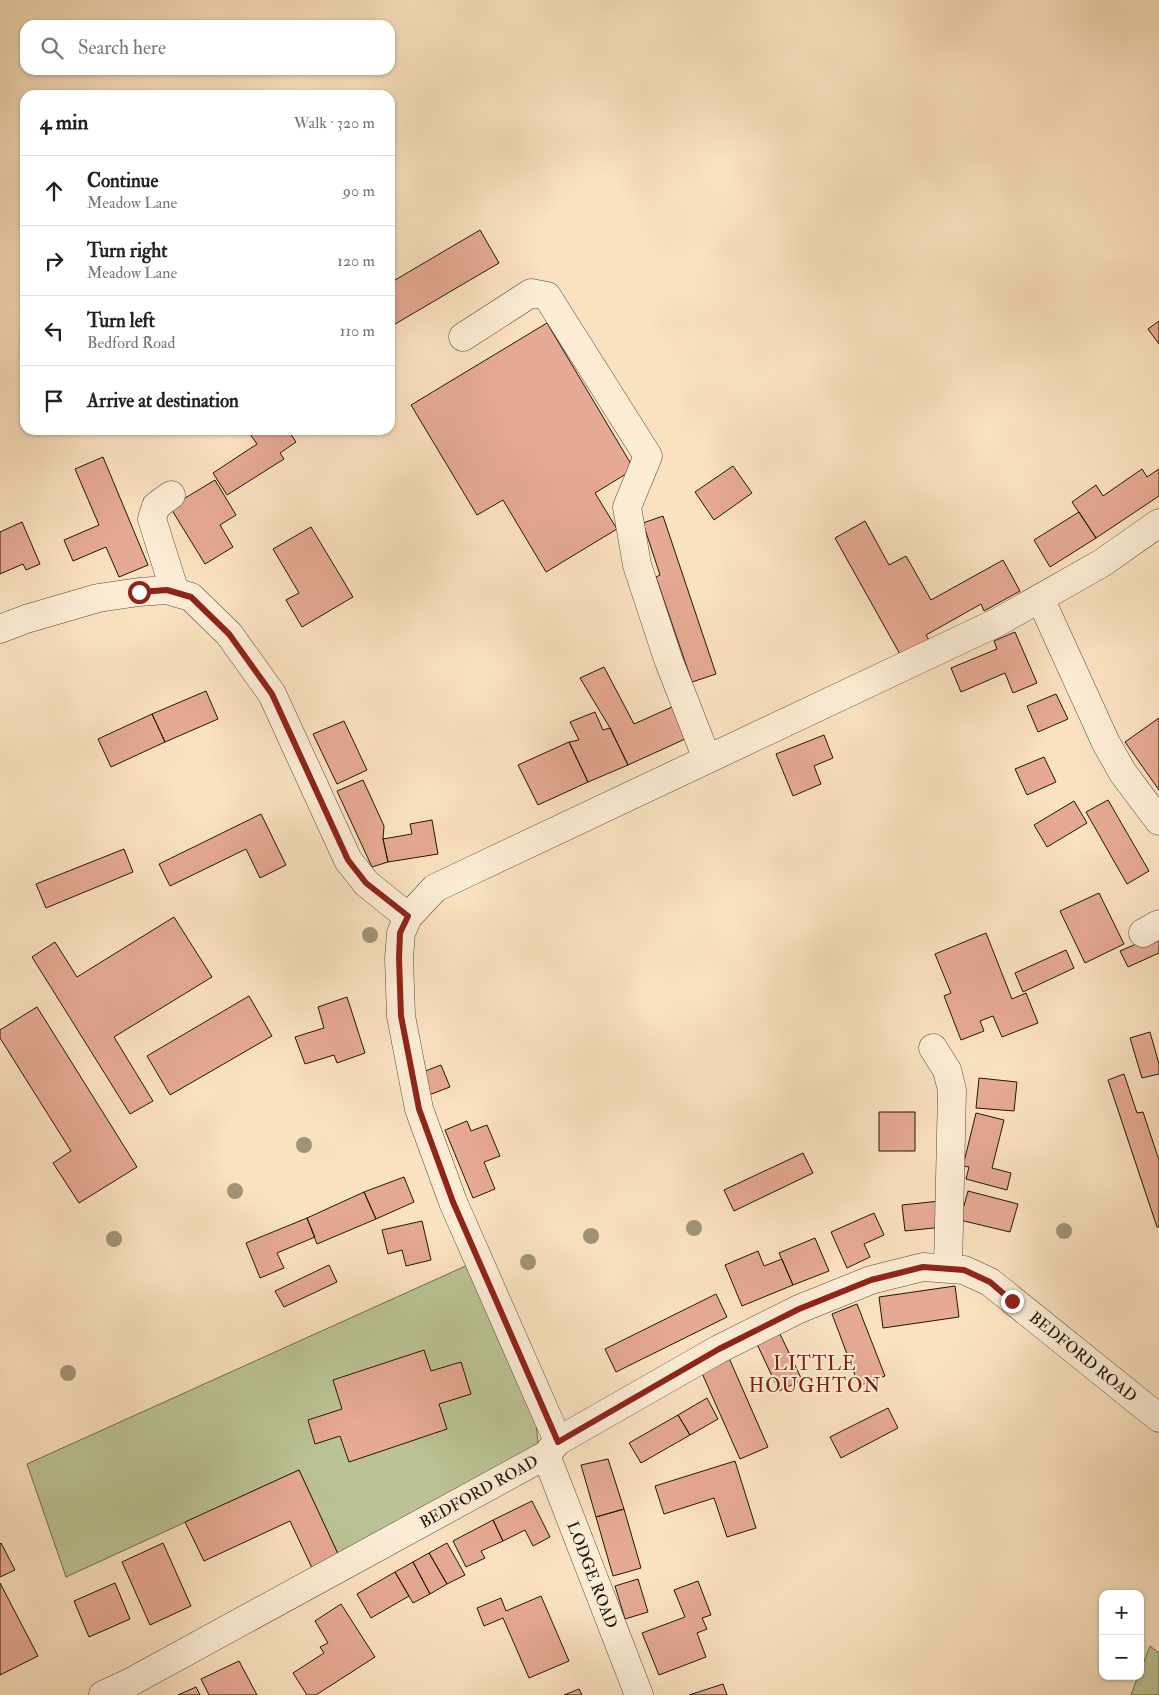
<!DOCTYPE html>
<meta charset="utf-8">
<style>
body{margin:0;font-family:"IM FELL Double Pica",serif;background:#f2f2f2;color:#222}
.controls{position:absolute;right:15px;bottom:15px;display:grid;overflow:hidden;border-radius:10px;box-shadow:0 1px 4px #0004}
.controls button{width:45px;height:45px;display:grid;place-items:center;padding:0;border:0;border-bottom:1px solid #e0e0e0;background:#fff;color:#222;font:25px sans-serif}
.stop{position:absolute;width:15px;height:15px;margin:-11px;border:4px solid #8f2418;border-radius:50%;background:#fff}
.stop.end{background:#8f2418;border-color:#fff;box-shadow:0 1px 5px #0008}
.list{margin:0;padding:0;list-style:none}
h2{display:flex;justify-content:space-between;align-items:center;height:65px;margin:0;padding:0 20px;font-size:21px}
h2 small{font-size:16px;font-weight:400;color:#767676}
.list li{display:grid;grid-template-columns:32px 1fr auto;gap:15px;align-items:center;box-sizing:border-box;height:70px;padding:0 20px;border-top:1px solid #e0e0e0}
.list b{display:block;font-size:19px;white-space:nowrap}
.list p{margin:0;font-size:16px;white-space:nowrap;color:#767676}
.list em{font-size:16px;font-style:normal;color:#767676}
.icon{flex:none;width:28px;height:28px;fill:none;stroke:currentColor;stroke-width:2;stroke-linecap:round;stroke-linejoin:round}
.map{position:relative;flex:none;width:1159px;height:1695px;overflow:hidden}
.search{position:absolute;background:#fff;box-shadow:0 1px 4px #0004;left:20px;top:20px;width:375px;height:55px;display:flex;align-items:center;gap:12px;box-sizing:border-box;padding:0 18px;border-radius:15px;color:#767676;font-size:19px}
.panel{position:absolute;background:#fff;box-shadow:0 1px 4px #0004;left:20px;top:90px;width:375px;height:345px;border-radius:15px}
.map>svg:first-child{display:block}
.green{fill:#bbc394;stroke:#6e6d50}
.building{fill:#e6a993;stroke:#20170b}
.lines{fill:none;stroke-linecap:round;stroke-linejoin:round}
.minor-casing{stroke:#564a38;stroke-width:29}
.minor{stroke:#fcecd5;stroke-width:28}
.tree{fill:#a09376}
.route{stroke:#8f2418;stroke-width:6}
.labels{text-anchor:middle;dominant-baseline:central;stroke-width:4;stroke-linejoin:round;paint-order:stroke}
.street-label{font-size:16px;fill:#20170b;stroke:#fcecd5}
.quarter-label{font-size:19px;letter-spacing:1px;fill:#7a1f14;stroke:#fcecd5}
</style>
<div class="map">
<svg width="1159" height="1695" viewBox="0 0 1159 1695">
<rect width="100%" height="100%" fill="#fae1bf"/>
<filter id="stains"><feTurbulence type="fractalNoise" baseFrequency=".004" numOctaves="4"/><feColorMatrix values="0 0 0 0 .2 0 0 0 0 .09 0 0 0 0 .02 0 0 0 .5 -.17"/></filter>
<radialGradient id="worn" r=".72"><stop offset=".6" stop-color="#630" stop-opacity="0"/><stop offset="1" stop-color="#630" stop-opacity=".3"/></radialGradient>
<path class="green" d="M470,1264L536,1423L538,1443L516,1461L339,1556L299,1470L66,1577L27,1464Z
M1150,1646L1159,1653V1695H1131L1138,1676H1140V1672Z"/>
<path class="building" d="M480,230L499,263L390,327V283Z
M1159,321V344L1148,329Z
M547,323L634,469L595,493L617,529L546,572L503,500L477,515L411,405Z
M247,430H288L296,442L280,453L284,459L227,495L213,473L257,444Z
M103,457L148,565L119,577L106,547L73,561L64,540L99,525L75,469Z
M733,466L752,493L714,520L695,492Z
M1142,469L1147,477L1159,469V496L1096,538L1072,502L1096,485L1103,496Z
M215,480L236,515L220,525L233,547L205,564L170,507Z
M1079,512L1096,538L1050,567L1034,540Z
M663,516L716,674L692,682L656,577L660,575L643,523Z
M865,521L889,565L906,556L931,600L1003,560L1020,591L984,611L981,604L926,635L929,640L901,656L835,538Z
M22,522L40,564L26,570L23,564L0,574V532Z
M311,527L353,597L302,627L286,600L299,593L273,549Z
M1015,632L1037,683L1013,693L1005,673L961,692L951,668L997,649L994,641Z
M604,667L634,724L672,707L685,739L628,765L610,728L580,678Z
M206,691L218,719L165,742L152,714Z
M1056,694L1068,719L1038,732L1027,706Z
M595,712L603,730L610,728L628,765L588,782L569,742L579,740L570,722Z
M152,714L165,742L111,767L98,739Z
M1159,718V790L1125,742Z
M344,721L367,770L337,784L313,734Z
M824,735L833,758L814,766L821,784L793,796L776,754Z
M569,742L588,782L538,805L518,765Z
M1044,757L1056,782L1027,795L1015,769Z
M363,780L384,826L383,839L388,862L372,867L337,791Z
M1108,800L1149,871L1127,884L1086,812Z
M1074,801L1087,823L1047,847L1034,825Z
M261,814L286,865L260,878L246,849L170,886L159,864Z
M432,820L438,854L388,862L383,839L412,834L410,824Z
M124,849L133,872L46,908L36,884Z
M1099,893L1124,944L1085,963L1060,911Z
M174,917L212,977L114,1037L153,1101L130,1114L32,957L55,942L77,977Z
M986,933L1012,999L1026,993L1038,1023L1002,1037L993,1016L980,1021L984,1031L961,1040L944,996L951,993L935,954Z
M1159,934V953L1128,967L1120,951Z
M1066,950L1074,968L1023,992L1015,973Z
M249,996L272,1036L170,1095L147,1056Z
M347,997L365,1053L337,1063L334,1055L305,1064L295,1037L324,1028L318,1007Z
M37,1007L137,1167L79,1203L53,1163L71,1151L0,1038V1030Z
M1150,1032L1159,1064V1074L1142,1078L1130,1038Z
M441,1065L450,1087L429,1095L420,1073Z
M1124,1074L1137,1113L1143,1112L1159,1160V1227H1157L1108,1080Z
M979,1078L1017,1082L1014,1111L976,1108Z
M879,1112H915V1151H879Z
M976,1113L1004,1120L992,1168L1011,1173L1007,1190L966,1179L969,1167L963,1166Z
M467,1121L471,1131L487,1125L500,1156L484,1162L495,1189L473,1198L445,1130Z
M803,1153L813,1173L734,1211L724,1190Z
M404,1177L414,1202L376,1219L364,1192Z
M968,1191L1018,1204L1010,1232L960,1220Z
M364,1192L376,1219L317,1244L307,1218Z
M940,1201L943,1227L905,1231L902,1205Z
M874,1213L884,1235L864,1244L870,1257L847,1268L831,1232Z
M307,1218L315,1237L277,1253L284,1268L260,1278L246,1243Z
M422,1221L431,1260L406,1266L402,1250L388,1254L382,1230Z
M815,1238L829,1271L793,1285L779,1253Z
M758,1251L764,1266L782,1259L793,1285L742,1306L725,1265Z
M329,1265L337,1282L284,1307L275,1291Z
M955,1286L959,1317L883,1328L879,1297Z
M716,1294L727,1317L616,1372L605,1349Z
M857,1304L885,1376L859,1386L832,1314Z
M780,1334L802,1380L779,1391L757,1344Z
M424,1350L431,1371L461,1362L471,1394L439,1404L447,1429L349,1462L340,1436L315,1444L308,1420L342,1409L333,1380Z
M729,1358L768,1447L740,1459L701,1371Z
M707,1398L718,1419L690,1435L678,1415Z
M888,1408L898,1428L841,1458L830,1437Z
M678,1415L690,1435L641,1463L629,1443Z
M608,1459L624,1509L596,1517L581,1465Z
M735,1461L756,1528L727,1537L714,1498L664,1514L655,1486Z
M299,1470L339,1556L312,1568L290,1521L204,1561L185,1522Z
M532,1501L550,1537L533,1546L525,1530L503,1541L493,1520Z
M624,1509L641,1568L613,1576L596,1517Z
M493,1520L503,1541L481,1551L485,1558L466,1567L453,1541Z
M1,1543L15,1570L0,1577V1544Z
M163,1543L191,1606L150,1625L122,1562Z
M447,1543L465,1575L447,1584L429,1553Z
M429,1553L447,1584L430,1594L413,1562Z
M413,1562L430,1594L413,1603L395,1572Z
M395,1572L409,1596L371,1618L357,1594Z
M638,1579L648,1612L625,1619L615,1586Z
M698,1581L711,1615L702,1618L707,1629L697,1633L706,1657L659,1675L642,1633L685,1617L674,1590Z
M0,1583L38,1656L0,1675Z
M115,1583L130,1619L89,1637L74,1601Z
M541,1596L569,1661L529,1678L503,1618L484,1626L477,1608L501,1598L506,1611Z
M341,1604L375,1657L316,1695H307L293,1673L324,1653L320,1647L328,1643L315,1621Z
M239,1661L257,1695H209L201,1679Z
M723,1684L727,1695H689Z
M196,1687L200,1695H178Z
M579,1689L582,1695H564Z"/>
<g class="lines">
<g class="minor-casing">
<path id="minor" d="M463,337L531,293L547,296L648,456L627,507L637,565L668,659L707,759
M171,495L156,506L152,519L175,592
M1040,598L1106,743L1123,773L1159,821
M0,629L26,619L98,598L139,592L167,590L191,597L229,634L272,694L348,860L366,883L408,917
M1143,933L1159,924
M933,1048L947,1070L952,1090L948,1268
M558,1441L453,1202L419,1109L401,1016L399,958L401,933L408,917L435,888L998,622L1102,563L1159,523
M546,1455L639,1695
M103,1695L129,1683L546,1455L558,1441L719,1349L799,1309L871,1280L923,1267L964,1270L990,1282L1159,1418"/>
</g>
<use href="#minor" class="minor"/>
</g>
<g class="tree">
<circle cx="370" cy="935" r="8"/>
<circle cx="304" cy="1145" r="8"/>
<circle cx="235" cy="1191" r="8"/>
<circle cx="694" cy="1228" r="8"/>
<circle cx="1064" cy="1231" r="8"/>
<circle cx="591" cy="1236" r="8"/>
<circle cx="114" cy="1239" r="8"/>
<circle cx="528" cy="1262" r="8"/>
<circle cx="68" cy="1373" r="8"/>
</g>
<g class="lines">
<path class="route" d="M139,592L167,590L191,597L229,634L272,694L348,860L366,883L408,916L400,933L399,958L401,1016L419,1109L453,1202L558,1442L719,1349L799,1309L871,1280L923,1267L964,1270L990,1282L1012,1301"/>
</g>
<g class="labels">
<g class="street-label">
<text transform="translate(1083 1357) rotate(39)">BEDFORD ROAD</text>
<text transform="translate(479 1492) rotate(-29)">BEDFORD ROAD</text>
<text transform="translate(592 1575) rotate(69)">LODGE ROAD</text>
</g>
<g class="quarter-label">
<text x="815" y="1364">LITTLE<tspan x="815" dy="22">HOUGHTON</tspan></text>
</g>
</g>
<rect width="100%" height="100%" filter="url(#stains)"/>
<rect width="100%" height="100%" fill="url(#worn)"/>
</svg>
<div class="controls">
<button>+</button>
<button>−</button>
</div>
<div class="stop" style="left:139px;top:592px"></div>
<div class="stop end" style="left:1012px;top:1301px"></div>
<div class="search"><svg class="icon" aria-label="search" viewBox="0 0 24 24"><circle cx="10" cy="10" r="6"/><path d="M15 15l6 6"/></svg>Search here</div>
<section class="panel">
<h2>4 min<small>Walk · 320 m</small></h2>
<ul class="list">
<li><svg class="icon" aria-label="ahead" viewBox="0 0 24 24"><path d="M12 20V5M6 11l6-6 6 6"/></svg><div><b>Continue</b><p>Meadow Lane</p></div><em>90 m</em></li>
<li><svg class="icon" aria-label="right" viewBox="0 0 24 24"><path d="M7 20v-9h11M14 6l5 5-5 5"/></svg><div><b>Turn right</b><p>Meadow Lane</p></div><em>120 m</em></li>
<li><svg class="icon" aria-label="left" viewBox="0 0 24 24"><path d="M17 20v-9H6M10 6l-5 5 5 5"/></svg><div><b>Turn left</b><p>Bedford Road</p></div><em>110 m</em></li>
<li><svg class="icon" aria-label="arrive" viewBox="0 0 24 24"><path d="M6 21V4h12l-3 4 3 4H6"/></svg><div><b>Arrive at destination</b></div></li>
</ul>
</section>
</div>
